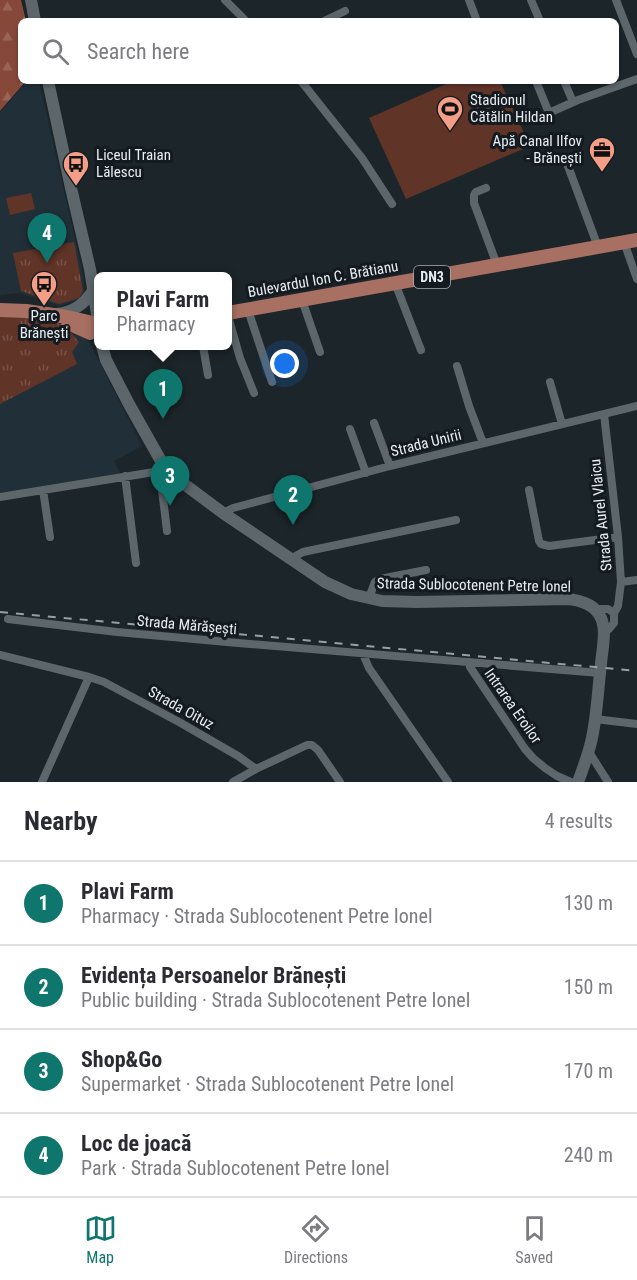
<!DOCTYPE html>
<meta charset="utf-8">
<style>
body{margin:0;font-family:"Roboto Condensed",sans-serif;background:#f7f7f7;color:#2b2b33}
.you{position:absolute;left:285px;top:364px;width:21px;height:21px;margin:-15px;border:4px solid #fff;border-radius:50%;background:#1a73e8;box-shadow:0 0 0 9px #1a73e833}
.badge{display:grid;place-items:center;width:39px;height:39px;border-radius:50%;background:#0f766e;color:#fff;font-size:20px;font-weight:700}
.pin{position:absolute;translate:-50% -50px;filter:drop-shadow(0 2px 3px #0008)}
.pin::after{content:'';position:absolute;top:32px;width:21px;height:18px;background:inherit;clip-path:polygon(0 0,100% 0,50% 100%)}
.popup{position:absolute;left:94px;top:272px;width:138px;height:78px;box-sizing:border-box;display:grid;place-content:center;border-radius:9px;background:#fff;filter:drop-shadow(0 2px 4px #0005);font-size:20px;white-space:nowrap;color:#7c7c81}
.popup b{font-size:22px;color:#2b2b33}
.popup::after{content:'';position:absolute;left:50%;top:100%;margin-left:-12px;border:12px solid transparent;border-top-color:#fff}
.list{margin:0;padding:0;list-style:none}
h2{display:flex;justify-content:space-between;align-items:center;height:78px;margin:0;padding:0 24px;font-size:26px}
h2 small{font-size:20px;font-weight:400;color:#7c7c81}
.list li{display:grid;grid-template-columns:39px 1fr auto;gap:18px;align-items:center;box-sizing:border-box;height:84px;padding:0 24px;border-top:2px solid #e1e1e2}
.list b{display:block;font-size:22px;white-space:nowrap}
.list p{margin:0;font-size:20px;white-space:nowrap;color:#7c7c81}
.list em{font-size:20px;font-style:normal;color:#7c7c81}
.icon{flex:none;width:33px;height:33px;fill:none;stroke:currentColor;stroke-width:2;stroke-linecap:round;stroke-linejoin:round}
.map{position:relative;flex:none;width:637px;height:782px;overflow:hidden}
.search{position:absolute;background:#fff;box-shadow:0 2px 4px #0004;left:18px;right:18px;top:18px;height:66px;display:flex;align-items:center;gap:15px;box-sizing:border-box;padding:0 21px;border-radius:9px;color:#7c7c81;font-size:22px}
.sheet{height:414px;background:#fff}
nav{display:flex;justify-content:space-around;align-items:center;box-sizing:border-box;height:84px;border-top:2px solid #e1e1e2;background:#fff;font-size:16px;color:#7c7c81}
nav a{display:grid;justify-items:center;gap:3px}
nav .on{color:#0f766e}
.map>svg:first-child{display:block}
.built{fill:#213038}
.grass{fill:url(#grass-tufts)}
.forest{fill:url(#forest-firs)}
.pitch{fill:#613428}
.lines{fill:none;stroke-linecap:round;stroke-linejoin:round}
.minor{stroke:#5c666b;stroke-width:8}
.secondary{stroke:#5c666b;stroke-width:12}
.primary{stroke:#a87062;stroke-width:14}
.rail{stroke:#99a0a4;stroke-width:2;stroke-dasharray:8 8;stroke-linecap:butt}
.labels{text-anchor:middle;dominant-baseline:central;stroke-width:6;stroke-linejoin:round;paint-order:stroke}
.shield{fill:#131b20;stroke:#a8aeb2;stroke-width:1.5}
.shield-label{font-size:14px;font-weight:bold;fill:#e8edf1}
.poi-label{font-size:15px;fill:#e8edf1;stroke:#131b20;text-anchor:start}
.street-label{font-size:15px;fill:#e8edf1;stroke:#131b20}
</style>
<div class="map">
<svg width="637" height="782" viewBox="0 0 637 782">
<defs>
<pattern id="grass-tufts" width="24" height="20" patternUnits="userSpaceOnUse" patternTransform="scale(1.5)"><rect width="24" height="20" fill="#613428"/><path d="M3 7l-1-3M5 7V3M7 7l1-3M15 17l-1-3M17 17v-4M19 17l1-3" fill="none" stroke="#785248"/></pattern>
<pattern id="forest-firs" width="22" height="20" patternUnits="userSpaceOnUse" patternTransform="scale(1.5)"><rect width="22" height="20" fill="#864939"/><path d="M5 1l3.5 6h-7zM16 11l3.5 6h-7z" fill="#976456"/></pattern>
</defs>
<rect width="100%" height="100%" fill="#1c2529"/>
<path class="built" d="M27,81H39L83,274L85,291L81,299L60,306L19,293L0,295V113Z
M70,329L83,337L90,343L142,446L114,461L121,475L0,495V367Z"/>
<path class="grass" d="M74,242L83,291L79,298L59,304L21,291L13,253Z
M0,314L33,316L64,325L79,342L72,352L77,364L0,404Z"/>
<path class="forest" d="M0,0H21L26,21H21V81H26L0,111Z"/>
<path class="pitch" d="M453,81H500L530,146L406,199L369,118Z
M31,193L35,209L10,215L6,198Z"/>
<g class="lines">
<path class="minor" d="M225,0L246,21
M469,0L477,21
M531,0L540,21
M616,0L637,54
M324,21L345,11
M301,81L362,158L392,204
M536,81L549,113
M564,81L573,102
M542,116L578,100L637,79
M565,158L598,247
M486,188L476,192L474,195V203L497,265
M624,242L637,279
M395,283L421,350
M302,300L320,352
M248,310L272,382
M228,316L240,358L254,393
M203,346L208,375
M457,366L469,406L483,443
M550,382L562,424
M374,423L390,466
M350,429L366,473
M125,476L136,563
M43,490L50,537
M529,490L539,541L541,544L549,546L618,537
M0,497L154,472L168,470L162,484V490L167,531
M223,513L233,508L390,466L637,406
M290,559L303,552L456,520
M621,582L637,580
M369,598L375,582L380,579L426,570
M594,609H608L614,613
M8,619L117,632L238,643L600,673
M603,633L609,629L614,623V613L618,606L621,582L618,537L604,414
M363,654L369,668L448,782
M0,655L89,677L104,682L179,722L238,756L256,769
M469,662L470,667L525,749L533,758L545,768L557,776L571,782
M595,719L637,724
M589,752L608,782
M42,782L89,677
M233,782L256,769L307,745H312L318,750L340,782"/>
<path class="secondary" d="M31,0L35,21
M48,81L71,188L90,269L98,321
M57,314C74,312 85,304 94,289
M102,346L106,360L130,406L161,461L172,475L223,513L325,582L351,594L382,601L417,602L566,599C580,600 595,604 601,618C607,631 602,650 601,664C598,689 597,714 592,738C589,753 583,768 578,782"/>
<path class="primary" d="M0,310L26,311L67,317L93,323
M228,313L637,240
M68,323L90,333"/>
<path class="rail" d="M0,612L637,671"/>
</g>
<defs>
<g id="stadium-pin" transform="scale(1.35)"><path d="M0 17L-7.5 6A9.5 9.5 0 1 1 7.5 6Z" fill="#f49e87" stroke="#131b20"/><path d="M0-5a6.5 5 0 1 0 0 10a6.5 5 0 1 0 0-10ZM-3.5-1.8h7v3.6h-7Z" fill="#111"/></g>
<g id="office-pin" transform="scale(1.35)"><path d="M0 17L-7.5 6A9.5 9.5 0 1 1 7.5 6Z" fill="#f49e87" stroke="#131b20"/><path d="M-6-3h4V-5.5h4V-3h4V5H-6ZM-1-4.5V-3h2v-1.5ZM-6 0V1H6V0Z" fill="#111"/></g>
<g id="bus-pin" transform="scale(1.35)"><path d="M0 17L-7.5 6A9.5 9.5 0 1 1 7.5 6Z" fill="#f49e87" stroke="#131b20"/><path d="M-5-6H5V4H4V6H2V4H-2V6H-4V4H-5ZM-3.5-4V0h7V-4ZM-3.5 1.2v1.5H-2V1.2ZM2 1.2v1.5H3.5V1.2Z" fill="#111"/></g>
</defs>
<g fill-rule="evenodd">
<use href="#stadium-pin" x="450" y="109"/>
<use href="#office-pin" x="602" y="150"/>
<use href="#bus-pin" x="76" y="164"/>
<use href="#bus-pin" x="44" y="284"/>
</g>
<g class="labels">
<rect class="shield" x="414" y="266" width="36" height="22" rx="4.5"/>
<g class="shield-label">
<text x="432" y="277">DN3</text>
</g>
<g class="poi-label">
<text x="470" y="100">Stadionul<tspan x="470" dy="17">Cătălin Hildan</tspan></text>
<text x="582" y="141" text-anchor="end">Apă Canal Ilfov<tspan x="582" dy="17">- Brănești</tspan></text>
<text x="96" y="155">Liceul Traian<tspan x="96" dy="17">Lălescu</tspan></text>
<text x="44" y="316" text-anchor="middle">Parc<tspan x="44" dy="17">Brănești</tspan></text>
</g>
<g class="street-label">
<text transform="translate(323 279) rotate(-10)">Bulevardul Ion C. Brătianu</text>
<text transform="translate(426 443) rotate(-14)">Strada Unirii</text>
<text transform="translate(601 515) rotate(-96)">Strada Aurel Vlaicu</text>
<text transform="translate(474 585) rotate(1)">Strada Sublocotenent Petre Ionel</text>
<text transform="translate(187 625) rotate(5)">Strada Mărășești</text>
<text transform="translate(513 706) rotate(55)">Intrarea Eroilor</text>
<text transform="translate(181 708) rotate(29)">Strada Oituz</text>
</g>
</g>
</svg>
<div class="you"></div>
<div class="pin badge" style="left:163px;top:419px">1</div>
<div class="popup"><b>Plavi Farm</b>Pharmacy</div>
<div class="pin badge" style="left:293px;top:525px">2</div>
<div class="pin badge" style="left:170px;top:506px">3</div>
<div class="pin badge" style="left:47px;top:263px">4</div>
<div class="search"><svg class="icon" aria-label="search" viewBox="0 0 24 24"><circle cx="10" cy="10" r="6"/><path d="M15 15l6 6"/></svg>Search here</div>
</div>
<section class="sheet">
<h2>Nearby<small>4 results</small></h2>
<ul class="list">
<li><span class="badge">1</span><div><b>Plavi Farm</b><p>Pharmacy · Strada Sublocotenent Petre Ionel</p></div><em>130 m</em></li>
<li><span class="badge">2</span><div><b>Evidența Persoanelor Brănești</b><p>Public building · Strada Sublocotenent Petre Ionel</p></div><em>150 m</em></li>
<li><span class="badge">3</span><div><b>Shop&amp;Go</b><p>Supermarket · Strada Sublocotenent Petre Ionel</p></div><em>170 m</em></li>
<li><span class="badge">4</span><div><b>Loc de joacă</b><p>Park · Strada Sublocotenent Petre Ionel</p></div><em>240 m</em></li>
</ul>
</section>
<nav>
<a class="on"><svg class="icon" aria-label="map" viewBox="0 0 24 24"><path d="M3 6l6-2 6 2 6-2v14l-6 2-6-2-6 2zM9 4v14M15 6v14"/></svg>Map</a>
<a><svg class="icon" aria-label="directions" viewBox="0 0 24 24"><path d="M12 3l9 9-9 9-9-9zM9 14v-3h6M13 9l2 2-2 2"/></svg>Directions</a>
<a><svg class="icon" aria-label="saved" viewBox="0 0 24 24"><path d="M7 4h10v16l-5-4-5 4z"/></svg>Saved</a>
</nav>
